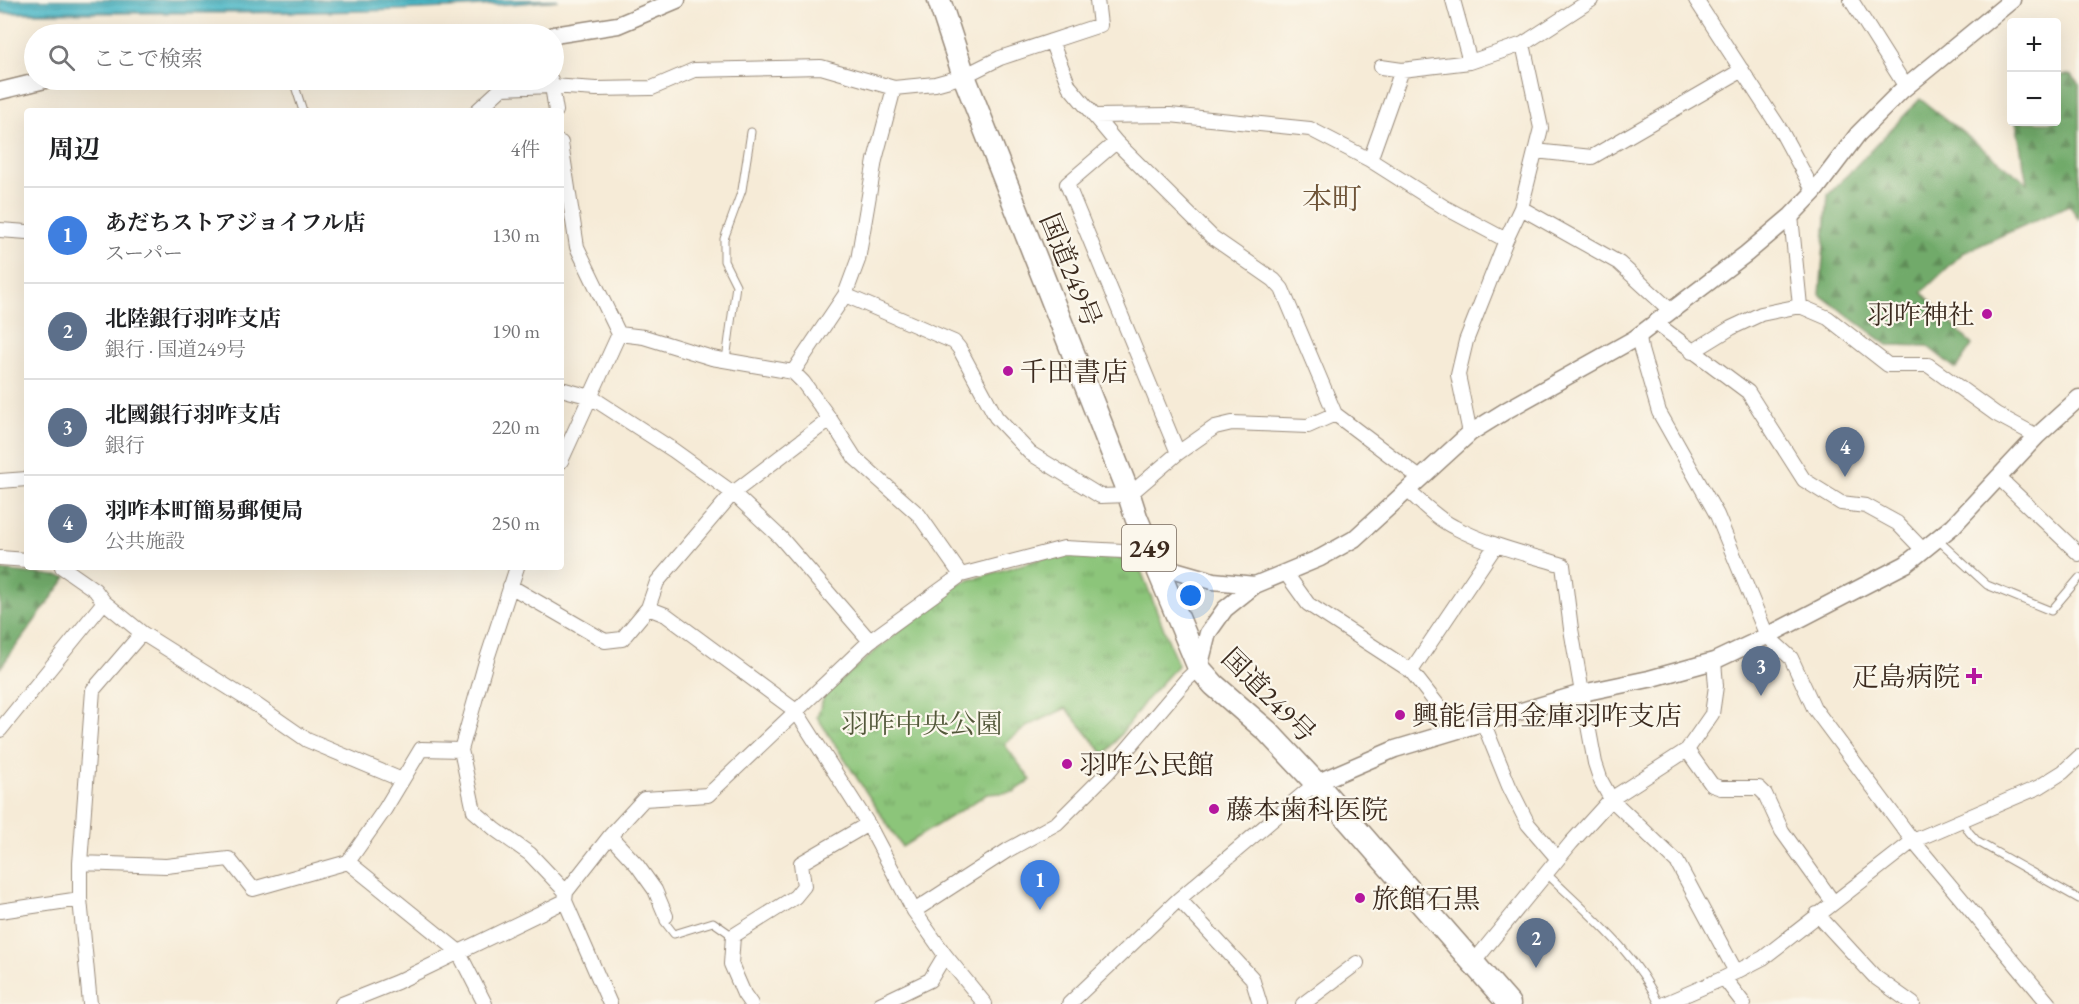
<!DOCTYPE html>
<html lang="ja">
<meta charset="utf-8">
<style>
body{margin:0;font-family:"EB Garamond","Noto Serif JP",serif;background:#f6f6f6;color:#202124}
.controls{position:absolute;right:18px;top:18px;display:grid;overflow:hidden;border-radius:6px;box-shadow:0 6px 24px #0002}
.controls button{width:54px;height:54px;display:grid;place-items:center;padding:0;border:0;border-bottom:2px solid #e0e0e0;background:#fff;color:#202124;font:30px sans-serif}
.you{position:absolute;left:1191px;top:596px;width:21px;height:21px;margin:-15px;border:4px solid #fff;border-radius:50%;background:#1a73e8;box-shadow:0 0 0 9px #1a73e833}
.badge{display:grid;place-items:center;width:39px;height:39px;border-radius:50%;background:#b5179e;color:#fff;font-size:20px;font-weight:700}
.pin{position:absolute;translate:-50% -50px;filter:drop-shadow(0 2px 3px #0008)}
.pin::after{content:'';position:absolute;top:32px;width:21px;height:18px;background:inherit;clip-path:polygon(0 0,100% 0,50% 100%)}
.list{margin:0;padding:0;list-style:none}
h2{display:flex;justify-content:space-between;align-items:center;height:78px;margin:0;padding:0 24px;font-size:26px}
h2 small{font-size:20px;font-weight:400;color:#757577}
.list li{display:grid;grid-template-columns:39px 1fr auto;gap:18px;align-items:center;box-sizing:border-box;height:96px;padding:0 24px;border-top:2px solid #e0e0e0}
.list b{display:block;font-size:22px;white-space:nowrap}
.list p{margin:0;font-size:20px;white-space:nowrap;color:#757577}
.list em{font-size:20px;font-style:normal;color:#757577}
.icon{flex:none;width:33px;height:33px;fill:none;stroke:currentColor;stroke-width:2;stroke-linecap:round;stroke-linejoin:round}
.map{position:relative;flex:none;width:2079px;height:1004px;overflow:hidden}
.search{position:absolute;background:#fff;box-shadow:0 6px 24px #0002;left:24px;top:24px;width:540px;height:66px;display:flex;align-items:center;gap:15px;box-sizing:border-box;padding:0 21px;border-radius:33px;color:#757577;font-size:22px}
.panel{position:absolute;background:#fff;box-shadow:0 6px 24px #0002;left:24px;top:108px;width:540px;height:462px;border-radius:6px}
.map>svg:first-child{display:block}
.grass{fill:url(#grass-tufts);stroke:#64784c;stroke-width:1.5}
.forest{fill:url(#forest-firs);stroke:#566a44;stroke-width:1.5}
.water{fill:url(#water-rules);stroke:#437072;stroke-width:1.5}
.lines{fill:none;stroke-linecap:round;stroke-linejoin:round}
.service-casing{stroke:#988a7a;stroke-width:9}
.minor-casing{stroke:#988a7a;stroke-width:16}
.tertiary-casing{stroke:#988a7a;stroke-width:19}
.trunk-casing{stroke:#988a7a;stroke-width:25}
.service{stroke:#fff;stroke-width:7}
.minor{stroke:#fff;stroke-width:14}
.tertiary{stroke:#fff;stroke-width:16}
.trunk{stroke:#fff;stroke-width:22}
.poi-dot{fill:#b5179e;stroke:#fbf7ec;stroke-width:2}
.labels{text-anchor:middle;dominant-baseline:central;stroke-width:4.5;stroke-linejoin:round;paint-order:stroke}
.shield{fill:#fbf7ec;stroke:#75685c;stroke-width:1.5}
.shield-label{font-size:26px;font-weight:bold;fill:#3b2a1e}
.street-label{font-size:27px;fill:#3b2a1e;stroke:#fbf7ec}
.poi-label{font-size:27px;fill:#3b2a1e;stroke:#fbf7ec;text-anchor:start}
.park-label{font-size:27px;fill:#53583a;stroke:#fbf7ec}
.quarter-label{font-size:30px;fill:#6e5438;stroke:#fbf7ec}
</style>
<div class="map">
<svg width="2079" height="1004" viewBox="0 0 2079 1004">
<defs>
<pattern id="grass-tufts" width="24" height="20" patternUnits="userSpaceOnUse" patternTransform="scale(1.5)"><rect width="24" height="20" fill="#8cc57a"/><path d="M3 7l-1-3M5 7V3M7 7l1-3M15 17l-1-3M17 17v-4M19 17l1-3" fill="none" stroke="#74a063"/></pattern>
<pattern id="forest-firs" width="22" height="20" patternUnits="userSpaceOnUse" patternTransform="scale(1.5)"><rect width="22" height="20" fill="#71aa6a"/><path d="M5 1l3.5 6h-7zM16 11l3.5 6h-7z" fill="#5e8b57"/></pattern>
<pattern id="water-rules" width="6" height="5" patternUnits="userSpaceOnUse" patternTransform="scale(1.5)"><rect width="6" height="5" fill="#4bb7c6"/><path d="M0 2.5h6" fill="none" stroke="#4095a0"/></pattern>
</defs>
<rect width="100%" height="100%" fill="#fbf7ec"/>
<filter id="ink" filterUnits="userSpaceOnUse"><feTurbulence type="fractalNoise" baseFrequency=".0167" numOctaves="2"/><feDisplacementMap in="SourceGraphic" scale="12" xChannelSelector="R" yChannelSelector="G"/><feConvolveMatrix kernelMatrix="1 2 1 2 8 2 1 2 1" color-interpolation-filters="sRGB"/></filter>
<filter id="wash" filterUnits="userSpaceOnUse"><feTurbulence type="fractalNoise" baseFrequency=".008" numOctaves="4" result="noise"/><feDisplacementMap in="SourceGraphic" scale="24" xChannelSelector="R" yChannelSelector="G"/><feGaussianBlur stdDeviation="1.35" result="paint"/><feColorMatrix in="noise" values="0 0 0 0 0 0 0 0 0 0 0 0 0 0 0 0 0 1.4 0 .05"/><feComposite in="paint" operator="in"/></filter>
<g filter="url(#wash)">
<rect width="100%" height="100%" fill="#f6ebd7"/>
<path class="grass" d="M1063,552L1113,554L1140,568L1178,665L1147,699L1105,755L1066,708L1028,726L1004,744L1031,780L1014,792L987,794L902,847L817,717L825,694L953,585Z"/>
<path class="forest" d="M2057,75H2071L2079,85V219L2069,205L1963,253L1922,292L1972,345L1956,369L1927,346L1888,345L1820,295L1828,195L1920,99L2027,183L2016,122H2056Z
M0,570L67,577L0,668Z"/>
<path class="water" d="M0,0H558C374,17 185,12 0,13Z"/>
</g>
<g filter="url(#ink)">
<g class="lines">
<g class="service-casing">
<path id="service" d="M293,80L303,111
M726,360L736,285L724,261V239L742,190L751,132
M1937,539L1987,585L2051,611L2079,578
M1962,820L1969,832L1978,842L2079,899
M1546,873C1587,913 1636,952 1659,1004
M666,916L664,921L674,934L713,922L733,936"/>
</g>
<g class="minor-casing">
<path id="minor" d="M1453,0L1470,62
M1696,0L1780,129L1814,192
M1851,0L1906,87
M1051,41L1069,86L1116,142L1212,237L1274,280L1282,289L1335,414L1420,478
M1381,67L1402,70L1470,62L1523,44
M551,80L556,111
M477,111L502,88L552,86L596,89L652,88L694,70L821,67L894,88L935,84L964,76L1000,58L1100,25L1097,0
M1094,116L1170,115L1310,129L1370,160L1444,207L1506,240
M1116,142L1067,184L1178,453
M561,143L577,247L619,334
M1535,151L1592,157L1742,70
M1370,160L1402,70
M1521,208L1619,263L1671,311
M1791,216L1800,306L1828,318L1888,365H1928L1996,414L2037,436
M0,230L27,232
M845,295L954,342L959,348L996,417L1030,453L1100,496L1129,495L1178,453L1215,427L1232,423L1308,426L1335,414
M1657,324L1748,392L1804,480L1841,503L1866,506L1897,523L1923,550
M619,334L644,337L712,358L793,372L803,382L830,419L855,458L919,515L961,575
M1639,336L1641,350L1659,412L1717,515L1767,636L1791,658L1814,708L1913,841L2049,1004
M1692,352L1731,328L1761,314L1800,306
M793,372L845,295L858,260L875,160L894,88
M561,389L591,397L673,450L733,493L781,538L870,641
M1470,433L1458,375L1466,341L1506,240L1521,208L1541,128L1523,44L1591,0
M561,461L619,334
M1998,477L2079,554
M0,481L27,479
M1407,490C1422,503 1436,518 1454,527C1488,545 1526,554 1563,565L1571,629L1582,693L1595,763L1601,781L1611,799L1677,862L1736,972
M0,558L27,560
M62,567L95,590L104,602L142,633L258,706L307,740L402,780
M1285,572L1308,604L1411,671L1440,708L1452,732
M510,586L605,641L622,639L648,608L657,582L733,493L830,419
M648,608L666,615L796,711L868,824L914,911L945,955L985,1004
M1411,671L1496,545
M1483,722L1509,786L1528,824L1558,859
M0,730L104,602
M461,750L474,811L496,830L530,854L566,892
M1687,750L1712,785L1721,788H1759L1765,794L1782,831L1833,902
M610,836L637,865L655,890L666,916
M348,862L458,951L485,1004
M80,863L166,866L229,859L253,889L348,862L385,809L421,749L461,750L485,665L517,567
M1179,899L1252,978L1260,1004
M565,901L610,1004
M0,911L80,899
M914,911L1008,850L1057,823L1108,772L1186,680L1199,668
M1817,914L1875,977L1913,1004
M1473,963L1571,843L1611,799L1687,750L1712,714L1716,686L1714,661
M1724,978L1744,1004
M90,1004L80,899V863L93,690L142,633
M342,1004L397,982L565,901L566,892L610,836L644,799L708,795L870,641L961,575L1064,548L1123,551L1157,565
M751,1004L744,994L731,964L733,936L795,897L804,886L801,863L868,824
M880,1004L930,980L945,955
M1069,1004L1179,899L1316,783
M1303,1004L1357,963
M1664,1004L1724,978L1763,958L1913,841L2039,787L2063,772L2079,757"/>
</g>
<g class="tertiary-casing">
<path id="tertiary" d="M554,35L618,25L677,0
M0,91L45,80
M1157,565L1213,581L1255,585L1320,558L1354,539L1470,433L1507,410L1634,339L1746,254L1791,216L1814,192L1858,134L1901,91L2012,0
M1199,668L1208,633L1225,609L1255,585
M1316,783L1395,749L1582,693L1649,679L1714,661L1767,636L1906,564L1953,526L2037,436L2079,398"/>
</g>
<g class="trunk-casing">
<path id="trunk" d="M939,0L964,76L1129,495L1136,517L1199,668L1214,685L1267,731L1316,783L1509,1004"/>
</g>
<use href="#service" class="service"/>
<use href="#minor" class="minor"/>
<use href="#tertiary" class="tertiary"/>
<use href="#trunk" class="trunk"/>
</g>
</g>
<g class="poi-dot">
<circle cx="1987" cy="314" r="6"/>
<circle cx="1008" cy="371" r="6"/>
<path d="M1971 667h6v6h6v6h-6v6h-6v-6h-6v-6h6z"/>
<circle cx="1400" cy="715" r="6"/>
<circle cx="1067" cy="764" r="6"/>
<circle cx="1214" cy="809" r="6"/>
<circle cx="1360" cy="898" r="6"/>
</g>
<g class="labels">
<rect class="shield" x="1122" y="525" width="54" height="46" rx="4.5"/>
<g class="shield-label">
<text x="1149" y="548">249</text>
</g>
<g class="street-label">
<text transform="translate(1071 270) rotate(68)">国道249号</text>
<text transform="translate(1269 695) rotate(45)">国道249号</text>
</g>
<g class="poi-label">
<text x="1975" y="314" text-anchor="end">羽咋神社</text>
<text x="1020" y="371">千田書店</text>
<text x="1960" y="676" text-anchor="end">疋島病院</text>
<text x="1412" y="715">興能信用金庫羽咋支店</text>
<text x="1079" y="764">羽咋公民館</text>
<text x="1226" y="809">藤本歯科医院</text>
<text x="1372" y="898">旅館石黒</text>
</g>
<g class="park-label">
<text x="922" y="723">羽咋中央公園</text>
</g>
<g class="quarter-label">
<text x="1332" y="198">本町</text>
</g>
</g>
</svg>
<div class="controls">
<button>+</button>
<button>−</button>
</div>
<div class="you"></div>
<div class="pin badge" style="left:1040px;top:910px;background:#3f7fe0">1</div>
<div class="pin badge" style="left:1536px;top:968px;background:#5c6f8a">2</div>
<div class="pin badge" style="left:1761px;top:696px;background:#5c6f8a">3</div>
<div class="pin badge" style="left:1845px;top:477px;background:#5c6f8a">4</div>
<div class="search"><svg class="icon" aria-label="search" viewBox="0 0 24 24"><circle cx="10" cy="10" r="6"/><path d="M15 15l6 6"/></svg>ここで検索</div>
<section class="panel">
<h2>周辺<small>4件</small></h2>
<ul class="list">
<li><span class="badge" style="background:#3f7fe0">1</span><div><b>あだちストアジョイフル店</b><p>スーパー</p></div><em>130 m</em></li>
<li><span class="badge" style="background:#5c6f8a">2</span><div><b>北陸銀行羽咋支店</b><p>銀行 · 国道249号</p></div><em>190 m</em></li>
<li><span class="badge" style="background:#5c6f8a">3</span><div><b>北國銀行羽咋支店</b><p>銀行</p></div><em>220 m</em></li>
<li><span class="badge" style="background:#5c6f8a">4</span><div><b>羽咋本町簡易郵便局</b><p>公共施設</p></div><em>250 m</em></li>
</ul>
</section>
</div>
